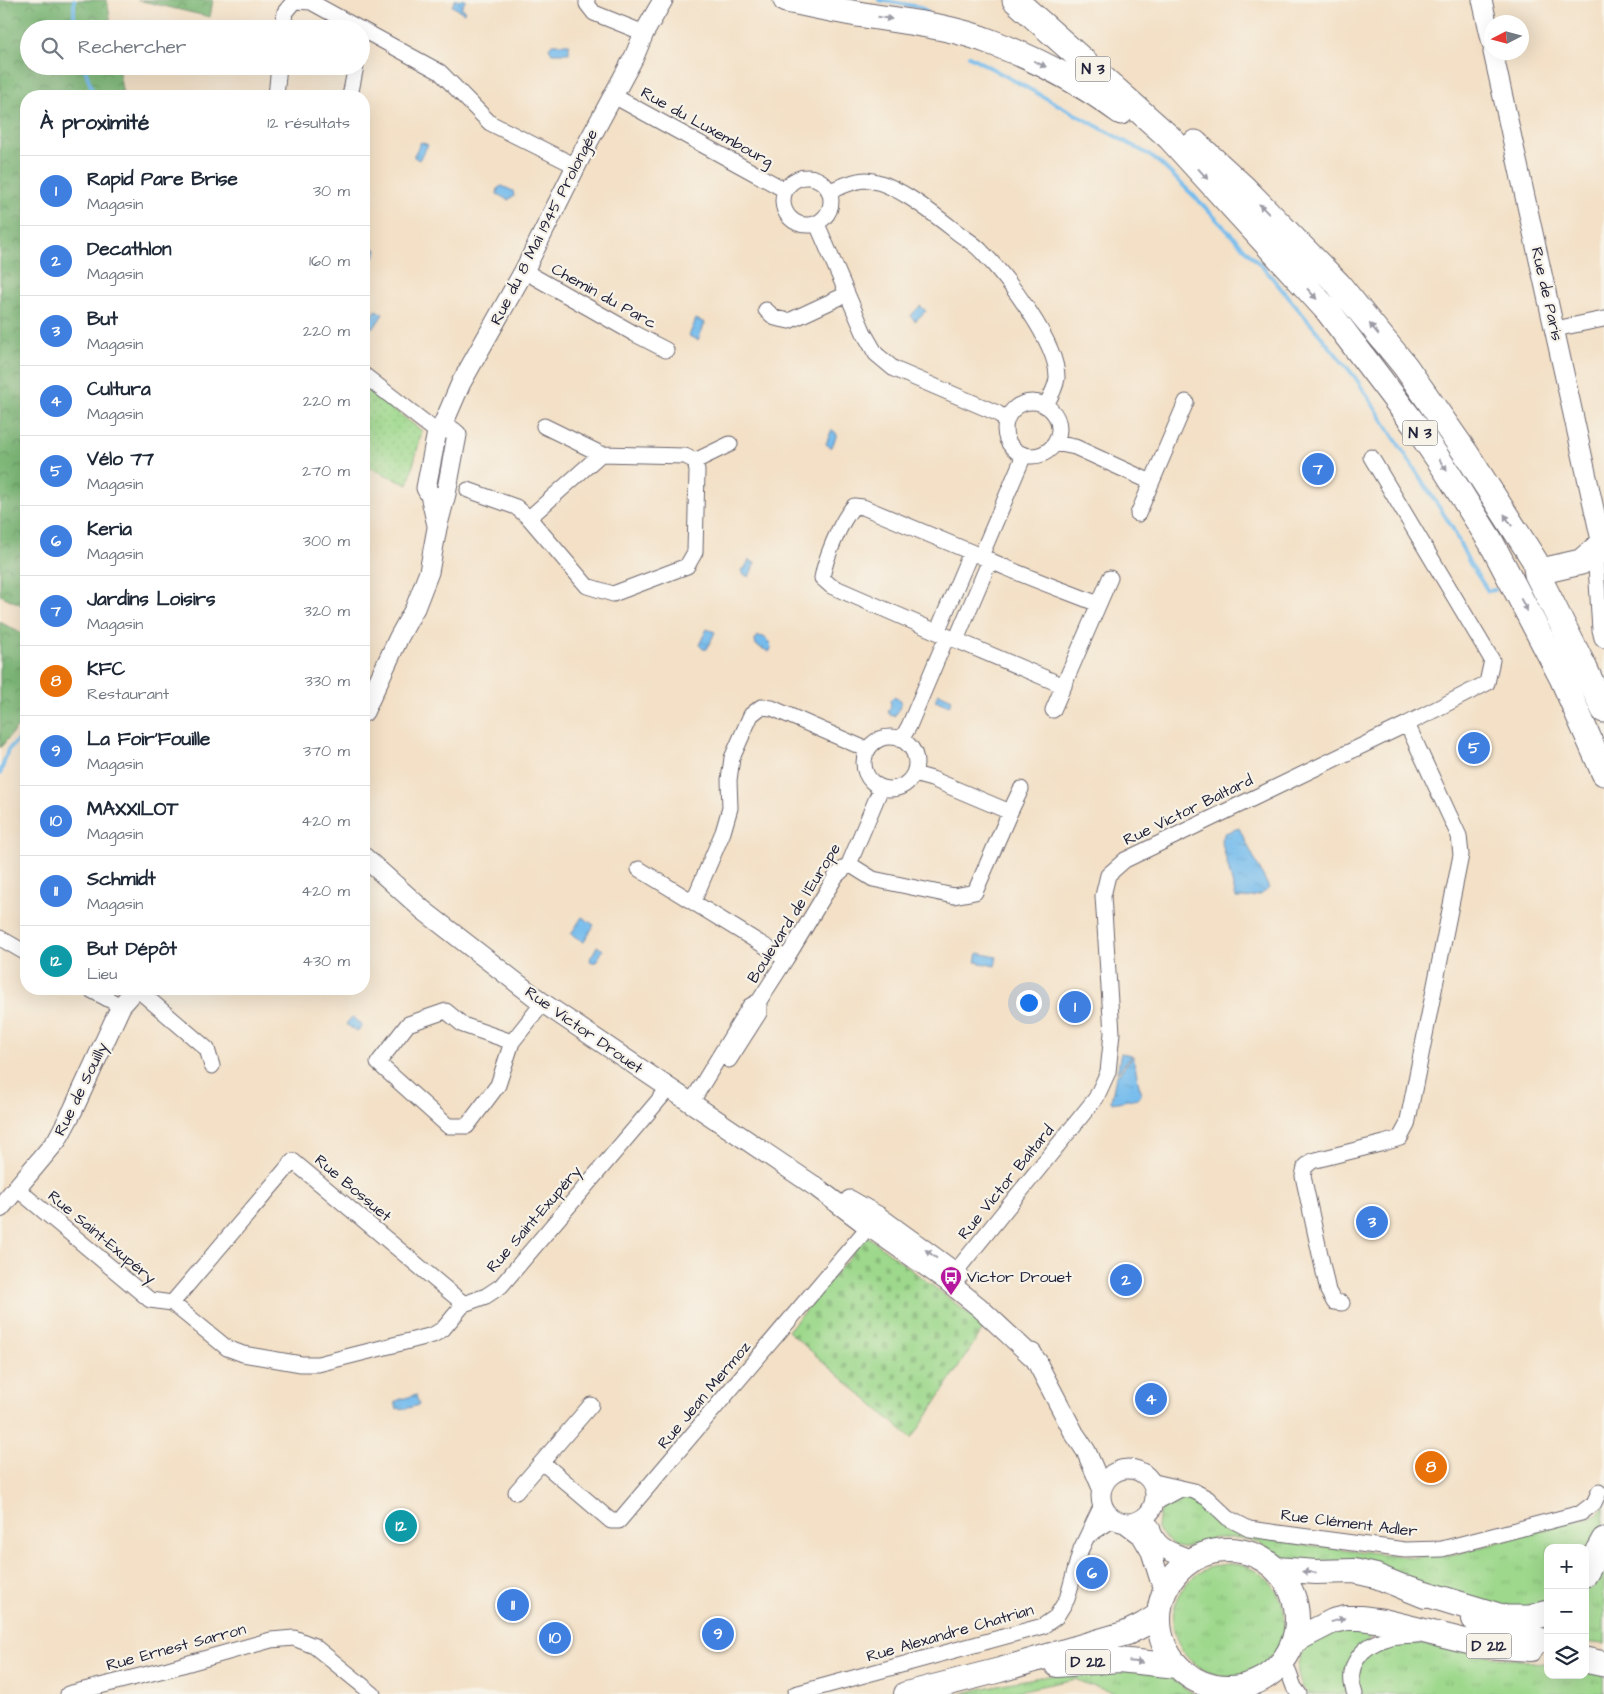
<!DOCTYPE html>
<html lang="fr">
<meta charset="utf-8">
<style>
body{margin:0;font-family:"Architects Daughter",sans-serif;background:#f2f2f3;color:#1f2937}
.controls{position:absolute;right:15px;bottom:15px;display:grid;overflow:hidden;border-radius:10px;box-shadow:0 5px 20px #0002}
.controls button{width:45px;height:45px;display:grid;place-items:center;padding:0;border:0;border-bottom:1px solid #e0e1e3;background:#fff;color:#1f2937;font:25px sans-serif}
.compass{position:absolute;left:1484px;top:15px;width:45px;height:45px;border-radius:50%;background:#fff;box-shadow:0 5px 20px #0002;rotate:264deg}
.you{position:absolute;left:1028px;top:1002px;width:18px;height:18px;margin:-12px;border:4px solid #fff;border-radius:50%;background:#1a73e8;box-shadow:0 0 0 8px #1a73e833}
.badge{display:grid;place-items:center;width:32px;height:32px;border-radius:50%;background:#b5179e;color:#fff;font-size:16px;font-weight:700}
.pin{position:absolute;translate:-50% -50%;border:2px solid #fff;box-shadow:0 1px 5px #0006}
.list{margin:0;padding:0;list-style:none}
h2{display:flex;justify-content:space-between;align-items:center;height:65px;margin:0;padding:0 20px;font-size:21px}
h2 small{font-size:16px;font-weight:400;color:#747a83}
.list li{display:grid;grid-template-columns:32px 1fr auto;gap:15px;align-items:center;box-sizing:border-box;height:70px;padding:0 20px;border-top:1px solid #e0e1e3}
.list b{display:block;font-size:19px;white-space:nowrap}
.list p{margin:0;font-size:16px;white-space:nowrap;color:#747a83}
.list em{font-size:16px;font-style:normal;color:#747a83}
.icon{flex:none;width:28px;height:28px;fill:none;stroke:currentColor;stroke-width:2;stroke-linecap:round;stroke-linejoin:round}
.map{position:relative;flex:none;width:1604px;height:1694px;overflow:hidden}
.search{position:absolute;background:#fff;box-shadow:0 5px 20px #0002;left:20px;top:20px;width:350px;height:55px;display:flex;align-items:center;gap:12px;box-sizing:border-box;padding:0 18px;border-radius:28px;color:#747a83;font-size:19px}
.panel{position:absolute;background:#fff;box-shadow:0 5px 20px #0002;left:20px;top:90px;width:350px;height:905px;border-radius:20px}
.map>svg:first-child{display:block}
.grass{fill:url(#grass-tufts);stroke:#607d64}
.forest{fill:url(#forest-crowns);stroke:#506d5a}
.cemetery{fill:url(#cemetery-stones);stroke:#607d64}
.park{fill:url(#park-dots);stroke:#607d64}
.water{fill:url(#water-ripples);stroke:#4c6f94}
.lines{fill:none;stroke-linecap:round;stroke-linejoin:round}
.stream{stroke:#75bced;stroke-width:4}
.minor-casing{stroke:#6b646c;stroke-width:17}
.tertiary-casing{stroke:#6b646c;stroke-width:21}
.primary-casing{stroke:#6b646c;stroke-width:26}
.trunk-casing{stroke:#6b646c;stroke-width:27}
.minor{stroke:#fff;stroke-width:15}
.tertiary{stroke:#fff;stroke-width:19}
.primary{stroke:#fff;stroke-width:24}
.trunk{stroke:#fff;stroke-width:25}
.oneway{fill:#9c9ca7}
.labels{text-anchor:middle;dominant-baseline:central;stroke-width:4.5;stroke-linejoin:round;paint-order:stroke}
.shield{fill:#f7f3e8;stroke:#62616f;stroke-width:1}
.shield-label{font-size:15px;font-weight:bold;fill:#22223b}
.street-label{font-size:16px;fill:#22223b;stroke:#f7f3e8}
.poi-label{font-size:16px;fill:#22223b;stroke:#f7f3e8;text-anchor:start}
</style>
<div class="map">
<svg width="1604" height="1694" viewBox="0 0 1604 1694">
<defs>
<pattern id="grass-tufts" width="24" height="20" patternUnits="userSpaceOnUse" patternTransform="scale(1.25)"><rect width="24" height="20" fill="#9dd88c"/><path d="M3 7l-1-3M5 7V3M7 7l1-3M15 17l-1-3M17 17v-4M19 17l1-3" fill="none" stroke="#87b97a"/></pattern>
<pattern id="forest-crowns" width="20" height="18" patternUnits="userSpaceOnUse" patternTransform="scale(1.25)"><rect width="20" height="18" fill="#7eb878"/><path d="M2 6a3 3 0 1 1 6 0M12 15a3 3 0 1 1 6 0" fill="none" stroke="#679564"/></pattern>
<pattern id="cemetery-stones" width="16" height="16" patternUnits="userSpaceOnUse" patternTransform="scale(1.25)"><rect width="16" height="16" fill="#9dd88c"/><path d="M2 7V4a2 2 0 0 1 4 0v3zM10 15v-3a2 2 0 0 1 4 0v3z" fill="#87b97a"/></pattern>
<pattern id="park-dots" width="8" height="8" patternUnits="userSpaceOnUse" patternTransform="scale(1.25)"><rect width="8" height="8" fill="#9dd88c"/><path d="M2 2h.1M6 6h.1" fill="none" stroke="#87b97a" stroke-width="1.8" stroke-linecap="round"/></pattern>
<pattern id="water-ripples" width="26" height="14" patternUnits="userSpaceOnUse" patternTransform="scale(1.25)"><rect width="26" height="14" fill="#75bced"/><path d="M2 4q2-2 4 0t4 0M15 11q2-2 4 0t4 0" fill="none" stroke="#65a1cc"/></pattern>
</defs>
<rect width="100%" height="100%" fill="#f7f3e8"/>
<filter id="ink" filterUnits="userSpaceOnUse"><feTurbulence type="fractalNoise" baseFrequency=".02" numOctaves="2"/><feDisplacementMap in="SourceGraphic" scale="10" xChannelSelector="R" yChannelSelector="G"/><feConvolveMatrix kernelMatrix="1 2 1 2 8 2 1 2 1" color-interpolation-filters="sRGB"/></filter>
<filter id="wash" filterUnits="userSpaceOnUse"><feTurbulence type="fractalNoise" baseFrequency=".0096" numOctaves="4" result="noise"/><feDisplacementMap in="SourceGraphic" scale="20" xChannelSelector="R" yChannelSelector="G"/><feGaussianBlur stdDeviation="1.12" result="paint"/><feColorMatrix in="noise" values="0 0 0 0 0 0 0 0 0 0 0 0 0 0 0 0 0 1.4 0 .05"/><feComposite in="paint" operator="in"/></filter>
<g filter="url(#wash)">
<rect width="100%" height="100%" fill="#f3e0c6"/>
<path class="grass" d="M1181,1499L1194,1501L1206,1509L1221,1522L1237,1532L1253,1536L1299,1544L1411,1557L1456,1554L1598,1515L1604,1506V1525L1585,1557V1548H1548V1604L1520,1614L1293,1561L1259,1543L1240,1538H1215L1183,1548L1173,1546L1157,1529C1158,1510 1163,1504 1181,1499Z
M1604,1551V1644L1585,1642V1581Z
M1173 1620a56 56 0 1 1 112 0a56 56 0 1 1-112 0Z
M1329,1627L1390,1629L1370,1639L1349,1694H1308C1295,1680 1294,1660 1307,1646C1312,1639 1322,1633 1329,1627Z
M1395,1642L1412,1643L1485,1655L1548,1664V1675H1585V1668L1604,1670V1694H1360L1355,1680C1367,1651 1365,1651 1395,1642Z
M1111,1668L1167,1675L1183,1687L1195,1694H1119L1086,1684L1075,1679L1003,1694H960C1011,1681 1059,1673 1111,1668Z"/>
<path class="forest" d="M0,0H107L112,29H29V66H118L123,96H26V607L0,595Z
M138,0H213L210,17Z
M0,622L26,636V717L0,748Z"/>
<path class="cemetery" d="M867,1236L985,1326L912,1439L788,1331Z"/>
<path class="park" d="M364,387L422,431L408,485L364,465Z"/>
<path class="water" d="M455,0H466L461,8L465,10L464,13L452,6Z
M552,44H569V53H552L549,48Z
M421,142L428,145L419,160L414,157V155Z
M502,186L513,191L514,196L508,200L497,194L498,188Z
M364,243L377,250L374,257L364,252Z
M920,306L926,311L915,321L910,316Z
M376,310L383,314L374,328L367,324Z
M696,319L705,323L698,340L689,336Z
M833,430L837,434L832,447H830L826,444L831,431Z
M749,560L755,563L749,577L743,574L741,570L745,568Z
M707,629L715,632L707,649H703L699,645Z
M758,636L764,637L770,643L771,649L769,652L756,645L755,640Z
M939,693L952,699L949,706L935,700Z
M893,697L899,699L901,704L897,713L894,716L890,715L888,711L891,706L890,700Z
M1239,828L1269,888C1263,896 1246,899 1236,898L1221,839L1225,833Z
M582,917L594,925L584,942L571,934Z
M597,946L603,950L596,962H591L590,959Z
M978,953L997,957L995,966L976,962Z
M352,1017L362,1025L357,1032L346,1024Z
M1121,1053L1132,1055L1117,1073Z
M1133,1056L1141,1095L1139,1098L1112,1103L1111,1101L1116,1077Z
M416,1395L419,1405L401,1410L400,1408L397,1409L395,1402L398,1401V1400Z"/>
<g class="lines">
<path class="stream" d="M879,0L920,7L927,12
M74,29V0
M969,56L1146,153L1160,163L1199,201L1269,274L1355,377L1452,527L1470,564L1488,591L1495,590
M84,66L94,96
M0,774L8,750L26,732"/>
</g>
</g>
<g filter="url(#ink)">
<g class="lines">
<g class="minor-casing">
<path id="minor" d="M587,0V4L594,13L644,33
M283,29L285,12L294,1L311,2L360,29
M361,29L440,72L490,123L576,166
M612,95L785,190
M276,96L279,66
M350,96L356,66
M783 201a24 24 0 1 1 48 0a24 24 0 1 1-48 0Z
M830,191C840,187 854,180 866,180C894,181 936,216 958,233C966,239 975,244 982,252C1006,276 1058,343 1057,378C1056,387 1050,398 1045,406
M817,224L864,333L876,354L894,369L997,413L1007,420
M524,271L635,334L666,350
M766,310L775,318L789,321L847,294
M1555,329L1604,319
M364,375L437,432
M1005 429a27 27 0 1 1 54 0a27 27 0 1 1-54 0Z
M1055,443L1075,447L1151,482
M695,461L730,444
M468,490L516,507L529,518L587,586L613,594L687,566L695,552L697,471L695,461L685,456L601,454L544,426
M1138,514L1186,402
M529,518L601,454
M1595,550L1600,630L1602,638L1604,640
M981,556L1024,455
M990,560L956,640L937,632L971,552C983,557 995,563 1007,568C1037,581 1068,592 1098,604
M937,632L831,586L822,578C825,559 841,520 854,506L863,507L971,552
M956,640L1064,686
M1053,710L1110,578
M864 763a26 26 0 1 1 52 0a26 26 0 1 1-52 0Z
M901,740L909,726L947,636
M914,774L932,779L1010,812
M849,864L873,879L954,896L975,892L1010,812L1021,789
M639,869L786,959
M693,902L723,832L730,808L729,780L732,758L751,715L761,707L772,708L868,750
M0,938L26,953
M89,989L121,1006
M137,989L207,1049L212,1066
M512,1042L463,1025L446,1011L408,1024L378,1063L448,1126H467L498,1085L512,1042L543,1003
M729,1060L759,1013V1001
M691,1103L750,1006L759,1001L786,959L836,876L849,864L881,788
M16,1188L150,1300L172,1303L227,1348L243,1354L301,1364H318L433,1335L443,1329L464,1304L486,1296L501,1286L669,1088
M948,1281L1096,1098L1108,1072L1112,1033L1103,896L1108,875L1125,860L1407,724L1487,683L1492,660L1371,457
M172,1303L293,1161L464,1304
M1342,1303L1334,1302L1328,1291L1303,1176L1305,1167L1312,1161L1384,1143L1400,1138L1407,1125L1461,855L1459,836L1407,724
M542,1462L611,1521H619L876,1218
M1150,1481L1194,1491L1207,1498L1228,1518L1249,1529L1405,1550L1442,1549L1581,1513L1594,1503L1599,1492
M516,1492L591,1405
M1153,1504L1181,1489
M1089,1535L1114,1519
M1284,1660L1294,1687L1299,1694
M68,1694L168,1669L271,1640L294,1638L314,1646L373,1694
M795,1694L1043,1626L1056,1617L1067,1599L1081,1549L1102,1505
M1355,1694C1344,1666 1362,1645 1388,1638C1397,1635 1407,1636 1416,1635"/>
</g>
<g class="tertiary-casing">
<path id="tertiary" d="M1482,0L1492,44
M1493,52L1604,554
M441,429L461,383L524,271L585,148L634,57L644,33L663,0
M430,495L439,497L446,494L457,435C451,429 445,426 437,432L426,488L430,495L437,525
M364,712L399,637L415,608L429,572L437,528L446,494
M364,857L423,910L543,1003L816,1187L869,1227L948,1282L979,1307L1038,1362
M850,1200L878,1216L959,1275
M0,1208L57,1140L73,1110L121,1006L136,989
M1032,1353L1074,1433L1086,1451L1102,1488
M1101 1496a27 27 0 1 1 54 0a27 27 0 1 1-54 0Z
M1125,1523L1141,1535L1151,1552L1164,1593
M1150,1527C1155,1550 1173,1552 1192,1560"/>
</g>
<g class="primary-casing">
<path id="primary" d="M1159 1619a69 69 0 1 1 138 0a69 69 0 1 1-138 0Z
M1276,1569L1316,1572L1354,1571L1376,1576L1425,1596
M1474,1619L1522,1637L1548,1641
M1294,1641L1333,1621L1346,1618H1361L1383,1621L1485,1646L1531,1649
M1057,1665L1119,1660L1177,1666
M906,1694L1000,1670L1127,1633L1143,1625L1159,1615"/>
</g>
<g class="trunk-casing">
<path id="trunk" d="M786,0C812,5 838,11 864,15C907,22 950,26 991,42C1036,59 1082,83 1121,112
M1015,0L1170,138L1328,311L1417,428L1447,472L1491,542L1562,678L1604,773
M1195,143L1244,188L1338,284L1405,366L1467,455L1535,561L1537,574L1585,669L1604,710
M1546,570L1581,562L1595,550
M1585,1574L1604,1540
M1407,1588L1505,1618H1530L1548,1613
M1585,1660L1604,1664"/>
</g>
<use href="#minor" class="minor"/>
<use href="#tertiary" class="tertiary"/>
<use href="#primary" class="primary"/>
<use href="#trunk" class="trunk"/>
</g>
<defs><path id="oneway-solid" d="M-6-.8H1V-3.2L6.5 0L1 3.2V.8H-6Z" transform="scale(1.25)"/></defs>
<g class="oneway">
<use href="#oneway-solid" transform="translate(885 18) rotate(9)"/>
<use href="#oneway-solid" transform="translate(1040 64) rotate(26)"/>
<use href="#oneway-solid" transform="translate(1203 174) rotate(48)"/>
<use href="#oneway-solid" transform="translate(1264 209) rotate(-134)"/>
<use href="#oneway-solid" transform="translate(1312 294) rotate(48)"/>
<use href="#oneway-solid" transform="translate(1374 329) rotate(-130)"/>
<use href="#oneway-solid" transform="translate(1443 465) rotate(55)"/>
<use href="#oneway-solid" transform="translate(1508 520) rotate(-123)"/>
<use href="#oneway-solid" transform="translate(1524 605) rotate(62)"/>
<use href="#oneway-solid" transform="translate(931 1254) rotate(-143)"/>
<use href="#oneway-solid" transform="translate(1309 1572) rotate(-177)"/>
<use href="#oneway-solid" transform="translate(1338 1620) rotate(-16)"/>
<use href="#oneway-solid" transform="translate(1136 1662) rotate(5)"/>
</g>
</g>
<defs>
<g id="bus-pin" transform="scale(1.125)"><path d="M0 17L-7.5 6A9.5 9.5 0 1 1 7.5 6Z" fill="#b5179e" stroke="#f7f3e8"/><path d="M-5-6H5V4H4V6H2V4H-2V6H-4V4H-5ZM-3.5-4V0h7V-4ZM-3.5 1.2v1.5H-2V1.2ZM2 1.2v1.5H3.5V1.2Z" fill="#fff"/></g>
</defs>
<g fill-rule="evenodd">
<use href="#bus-pin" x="951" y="1277"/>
</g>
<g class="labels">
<g class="shield">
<rect x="1075.5" y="56.5" width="35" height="25" rx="4"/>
<rect x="1402.5" y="420.5" width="35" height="25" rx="4"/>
<rect x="1466.5" y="1633.5" width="45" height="25" rx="4"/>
<rect x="1065.5" y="1649.5" width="45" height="25" rx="4"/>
</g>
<g class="shield-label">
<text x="1093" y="69">N 3</text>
<text x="1420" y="433">N 3</text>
<text x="1489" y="1646">D 212</text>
<text x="1088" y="1662">D 212</text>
</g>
<g class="street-label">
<text transform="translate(707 127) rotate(29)">Rue du Luxembourg</text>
<text transform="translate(544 227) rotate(-63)">Rue du 8 Mai 1945 Prolongée</text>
<text transform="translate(1547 294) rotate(77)">Rue de Paris</text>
<text transform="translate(604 296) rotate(29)">Chemin du Parc</text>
<text transform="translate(1188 810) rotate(-26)">Rue Victor Baltard</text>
<text transform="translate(794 913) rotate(-58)">Boulevard de l'Europe</text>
<text transform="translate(584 1030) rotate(35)">Rue Victor Drouet</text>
<text transform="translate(81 1089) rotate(-64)">Rue de Souilly</text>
<text transform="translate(1006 1182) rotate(-51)">Rue Victor Baltard</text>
<text transform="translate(353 1188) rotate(40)">Rue Bossuet</text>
<text transform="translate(534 1219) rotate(-49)">Rue Saint-Exupéry</text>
<text transform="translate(102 1237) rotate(40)">Rue Saint-Exupéry</text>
<text transform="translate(704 1395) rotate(-50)">Rue Jean Mermoz</text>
<text transform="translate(1349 1523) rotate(7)">Rue Clément Adler</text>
<text transform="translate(950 1633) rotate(-16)">Rue Alexandre Chatrian</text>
<text transform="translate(176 1647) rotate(-15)">Rue Ernest Sarron</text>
</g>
<g class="poi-label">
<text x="967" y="1277">Victor Drouet</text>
</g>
</g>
</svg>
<div class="controls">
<button>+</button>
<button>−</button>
<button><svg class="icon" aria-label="layers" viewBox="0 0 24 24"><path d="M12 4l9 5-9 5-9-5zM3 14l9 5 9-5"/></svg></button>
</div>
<svg class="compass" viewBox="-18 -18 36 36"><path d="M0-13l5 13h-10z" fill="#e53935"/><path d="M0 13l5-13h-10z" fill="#747a83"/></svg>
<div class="you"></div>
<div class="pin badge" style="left:1075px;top:1007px;background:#3f7fe0">1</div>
<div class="pin badge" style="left:1126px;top:1280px;background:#3f7fe0">2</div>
<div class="pin badge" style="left:1372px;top:1222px;background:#3f7fe0">3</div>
<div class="pin badge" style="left:1151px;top:1399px;background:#3f7fe0">4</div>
<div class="pin badge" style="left:1474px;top:748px;background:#3f7fe0">5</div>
<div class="pin badge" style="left:1092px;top:1573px;background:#3f7fe0">6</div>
<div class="pin badge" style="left:1318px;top:469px;background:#3f7fe0">7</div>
<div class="pin badge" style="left:1431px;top:1467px;background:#e8710a">8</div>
<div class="pin badge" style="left:718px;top:1634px;background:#3f7fe0">9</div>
<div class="pin badge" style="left:555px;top:1638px;background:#3f7fe0">10</div>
<div class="pin badge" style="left:513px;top:1605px;background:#3f7fe0">11</div>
<div class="pin badge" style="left:401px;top:1526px;background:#0f9aa8">12</div>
<div class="search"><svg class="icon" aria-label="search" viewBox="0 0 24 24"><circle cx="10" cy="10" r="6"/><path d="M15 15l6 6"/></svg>Rechercher</div>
<section class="panel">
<h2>À proximité<small>12 résultats</small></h2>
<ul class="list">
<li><span class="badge" style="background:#3f7fe0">1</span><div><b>Rapid Pare Brise</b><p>Magasin</p></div><em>30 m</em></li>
<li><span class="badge" style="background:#3f7fe0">2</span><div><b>Decathlon</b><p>Magasin</p></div><em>160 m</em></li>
<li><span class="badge" style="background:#3f7fe0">3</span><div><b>But</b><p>Magasin</p></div><em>220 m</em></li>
<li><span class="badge" style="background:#3f7fe0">4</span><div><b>Cultura</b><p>Magasin</p></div><em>220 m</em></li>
<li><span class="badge" style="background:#3f7fe0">5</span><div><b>Vélo 77</b><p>Magasin</p></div><em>270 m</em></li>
<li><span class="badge" style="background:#3f7fe0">6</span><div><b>Keria</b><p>Magasin</p></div><em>300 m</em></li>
<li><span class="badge" style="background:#3f7fe0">7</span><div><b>Jardins Loisirs</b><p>Magasin</p></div><em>320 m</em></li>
<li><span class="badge" style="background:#e8710a">8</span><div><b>KFC</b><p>Restaurant</p></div><em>330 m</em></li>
<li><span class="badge" style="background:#3f7fe0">9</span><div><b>La Foir'Fouille</b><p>Magasin</p></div><em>370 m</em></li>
<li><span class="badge" style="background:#3f7fe0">10</span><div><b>MAXXILOT</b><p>Magasin</p></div><em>420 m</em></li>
<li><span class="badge" style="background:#3f7fe0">11</span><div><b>Schmidt</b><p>Magasin</p></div><em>420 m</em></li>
<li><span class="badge" style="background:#0f9aa8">12</span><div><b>But Dépôt</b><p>Lieu</p></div><em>430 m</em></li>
</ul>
</section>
</div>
